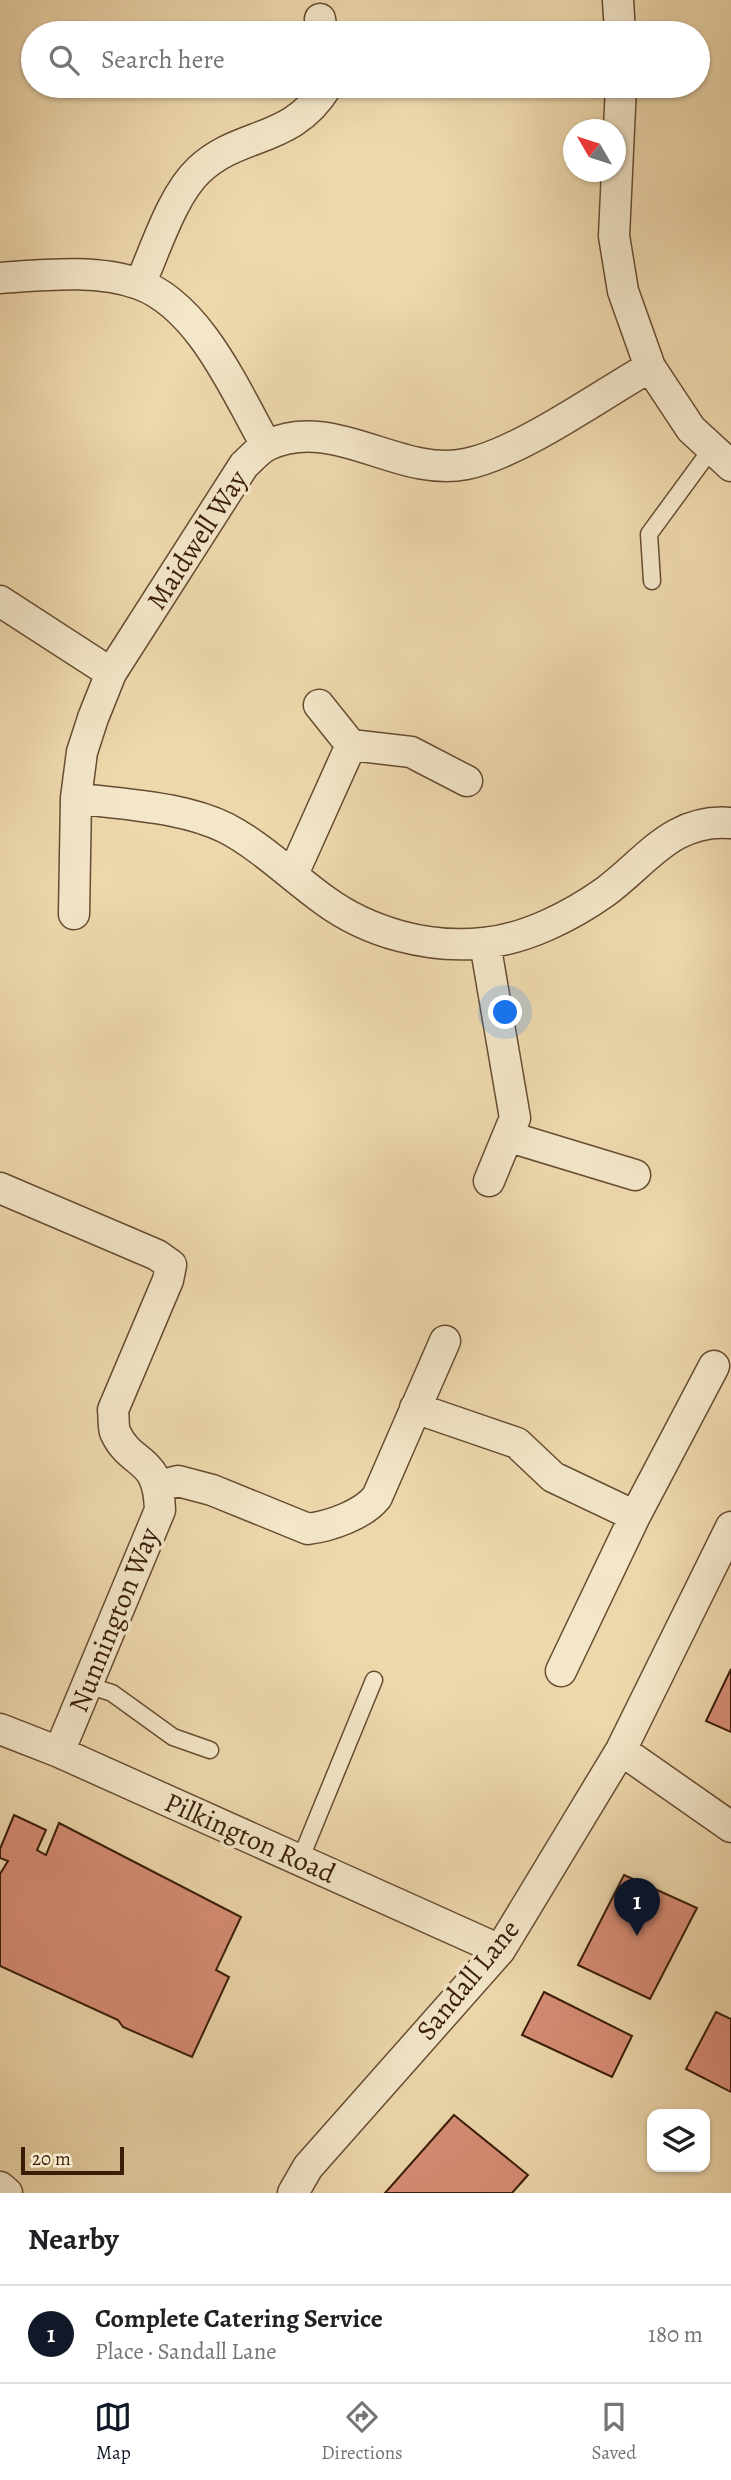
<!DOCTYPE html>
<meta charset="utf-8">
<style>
body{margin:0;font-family:Alegreya,serif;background:#f2f2f2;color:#202124}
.controls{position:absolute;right:21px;bottom:21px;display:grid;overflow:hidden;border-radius:14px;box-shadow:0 2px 5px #0004}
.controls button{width:63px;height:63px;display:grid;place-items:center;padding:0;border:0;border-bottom:2px solid #e0e0e0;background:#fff;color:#202124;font:35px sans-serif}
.compass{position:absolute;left:563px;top:119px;width:63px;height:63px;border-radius:50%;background:#fff;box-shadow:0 2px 5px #0004;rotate:309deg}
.scale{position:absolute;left:21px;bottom:18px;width:103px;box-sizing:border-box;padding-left:7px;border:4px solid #3a1d09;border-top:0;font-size:19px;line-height:24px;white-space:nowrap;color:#3a1d09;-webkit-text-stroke:5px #f3e6c9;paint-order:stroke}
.you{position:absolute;left:506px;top:1013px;width:24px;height:24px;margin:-18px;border:5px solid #fff;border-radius:50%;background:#1a73e8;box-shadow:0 0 0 10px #1a73e833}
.badge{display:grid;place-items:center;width:46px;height:46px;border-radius:50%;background:#111827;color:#fff;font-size:23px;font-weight:700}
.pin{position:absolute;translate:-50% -58px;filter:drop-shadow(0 2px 4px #0008)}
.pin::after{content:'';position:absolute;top:37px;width:24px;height:21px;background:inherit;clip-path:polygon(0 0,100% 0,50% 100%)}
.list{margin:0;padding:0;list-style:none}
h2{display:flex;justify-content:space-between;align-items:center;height:91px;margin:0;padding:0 28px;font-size:30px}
h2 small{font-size:23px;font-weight:400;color:#757577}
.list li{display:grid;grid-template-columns:46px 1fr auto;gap:21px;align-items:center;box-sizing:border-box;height:98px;padding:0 28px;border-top:2px solid #e0e0e0}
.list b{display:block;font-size:26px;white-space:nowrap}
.list p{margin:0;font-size:23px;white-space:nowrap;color:#757577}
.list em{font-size:23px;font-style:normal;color:#757577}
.icon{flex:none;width:38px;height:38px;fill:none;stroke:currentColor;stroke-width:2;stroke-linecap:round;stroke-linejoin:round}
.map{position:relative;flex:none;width:731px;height:2193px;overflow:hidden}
.search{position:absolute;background:#fff;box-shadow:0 2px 5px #0004;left:21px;right:21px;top:21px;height:77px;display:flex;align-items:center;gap:18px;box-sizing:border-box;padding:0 24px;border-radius:38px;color:#757577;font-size:26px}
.sheet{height:189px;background:#fff}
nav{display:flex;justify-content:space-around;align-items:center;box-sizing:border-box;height:98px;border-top:2px solid #e0e0e0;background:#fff;font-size:19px;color:#757577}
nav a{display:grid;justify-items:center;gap:4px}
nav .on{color:#111827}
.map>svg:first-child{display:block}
.building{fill:#d78d76;stroke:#3a1d09;stroke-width:2}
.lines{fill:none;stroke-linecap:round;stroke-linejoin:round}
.lane-casing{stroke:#674c32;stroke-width:19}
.street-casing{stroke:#674c32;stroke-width:33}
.lane{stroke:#f3e6c9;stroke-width:16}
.street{stroke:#f3e6c9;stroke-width:30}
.labels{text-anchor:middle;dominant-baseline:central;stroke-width:7;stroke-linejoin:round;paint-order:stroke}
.street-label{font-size:28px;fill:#3a1d09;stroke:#f3e6c9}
</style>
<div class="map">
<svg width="731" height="2193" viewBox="0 0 731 2193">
<rect width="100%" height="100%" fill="#edd8ac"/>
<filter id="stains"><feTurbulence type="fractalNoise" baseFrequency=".00286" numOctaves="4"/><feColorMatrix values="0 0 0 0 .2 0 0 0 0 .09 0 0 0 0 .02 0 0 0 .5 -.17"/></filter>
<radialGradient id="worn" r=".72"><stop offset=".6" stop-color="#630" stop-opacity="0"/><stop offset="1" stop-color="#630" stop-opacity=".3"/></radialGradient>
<path class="building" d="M731,1669V1732L706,1721Z
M14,1815L46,1830L37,1850L46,1855L59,1823L241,1917L216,1970L229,1977L192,2057L123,2027L118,2020L0,1966V1874L8,1861L0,1858V1849Z
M624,1875L697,1908L650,1999L578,1965Z
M544,1992L632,2036L612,2077L522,2035Z
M716,2012L731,2019V2092L686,2069Z
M454,2115L528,2175L512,2193H385Z"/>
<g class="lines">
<g class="lane-casing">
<path id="lane" d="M652,581L649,534L712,448
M87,1685L112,1693L173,1737L210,1750
M300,1860L374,1680"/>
</g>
<g class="street-casing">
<path id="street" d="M618,0L620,33
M320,19L322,33
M621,86L614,236L623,291L650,367L691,429L731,466
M0,278C44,275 97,269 139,284C200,306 236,392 266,445
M140,284C155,251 172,195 199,170C240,131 292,144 327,86
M0,601L111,673
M319,705L351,745L411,752L467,781
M76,798C124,805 181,806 226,828C262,847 292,877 324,900C369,933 429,949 484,943C526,939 571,916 605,892C646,862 672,818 731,823
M293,874L351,745
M74,914L76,798L82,752L93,718L111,673L244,465C251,459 259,449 268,445C334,414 399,478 466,464C520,453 599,396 650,367
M485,943L515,1118L489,1181
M510,1137L635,1175
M0,1188L157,1255L171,1265L168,1280L113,1410C114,1417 113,1426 115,1432C132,1469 158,1453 160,1510L59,1752
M415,1408L517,1443L553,1477L635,1516L561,1671
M159,1486L178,1481L212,1490L308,1529C330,1526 363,1515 377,1497L445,1341
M635,1516L714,1366
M0,1729L59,1752L500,1950
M621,1750L731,1827
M0,2187L7,2193
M293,2193L308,2167L500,1950L621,1750L731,1527"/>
</g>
<use href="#lane" class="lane"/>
<use href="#street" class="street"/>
</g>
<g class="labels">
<g class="street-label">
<text transform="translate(197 540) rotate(-57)">Maidwell Way</text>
<text transform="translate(114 1620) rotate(-68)">Nunnington Way</text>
<text transform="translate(250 1838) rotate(24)">Pilkington Road</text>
<text transform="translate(468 1980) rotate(-51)">Sandall Lane</text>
</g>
</g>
<rect width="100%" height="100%" filter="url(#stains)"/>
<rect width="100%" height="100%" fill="url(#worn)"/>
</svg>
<div class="controls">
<button><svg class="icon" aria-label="layers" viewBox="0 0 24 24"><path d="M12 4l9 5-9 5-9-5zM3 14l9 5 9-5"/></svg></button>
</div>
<svg class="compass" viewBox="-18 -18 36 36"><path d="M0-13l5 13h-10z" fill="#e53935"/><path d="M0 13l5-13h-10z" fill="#757577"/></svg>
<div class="scale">20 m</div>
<div class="you"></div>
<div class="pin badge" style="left:637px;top:1936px">1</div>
<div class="search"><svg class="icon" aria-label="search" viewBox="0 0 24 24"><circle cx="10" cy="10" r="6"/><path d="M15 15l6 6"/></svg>Search here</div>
</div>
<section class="sheet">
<h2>Nearby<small></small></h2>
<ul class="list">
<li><span class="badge">1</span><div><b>Complete Catering Service</b><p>Place · Sandall Lane</p></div><em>180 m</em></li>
</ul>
</section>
<nav>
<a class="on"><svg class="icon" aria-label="map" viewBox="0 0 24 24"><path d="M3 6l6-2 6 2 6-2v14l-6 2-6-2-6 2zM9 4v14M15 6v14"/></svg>Map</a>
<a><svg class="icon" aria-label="directions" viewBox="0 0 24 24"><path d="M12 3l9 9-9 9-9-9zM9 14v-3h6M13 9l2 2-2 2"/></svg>Directions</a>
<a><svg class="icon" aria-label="saved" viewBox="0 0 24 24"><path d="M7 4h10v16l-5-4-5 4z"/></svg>Saved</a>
</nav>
